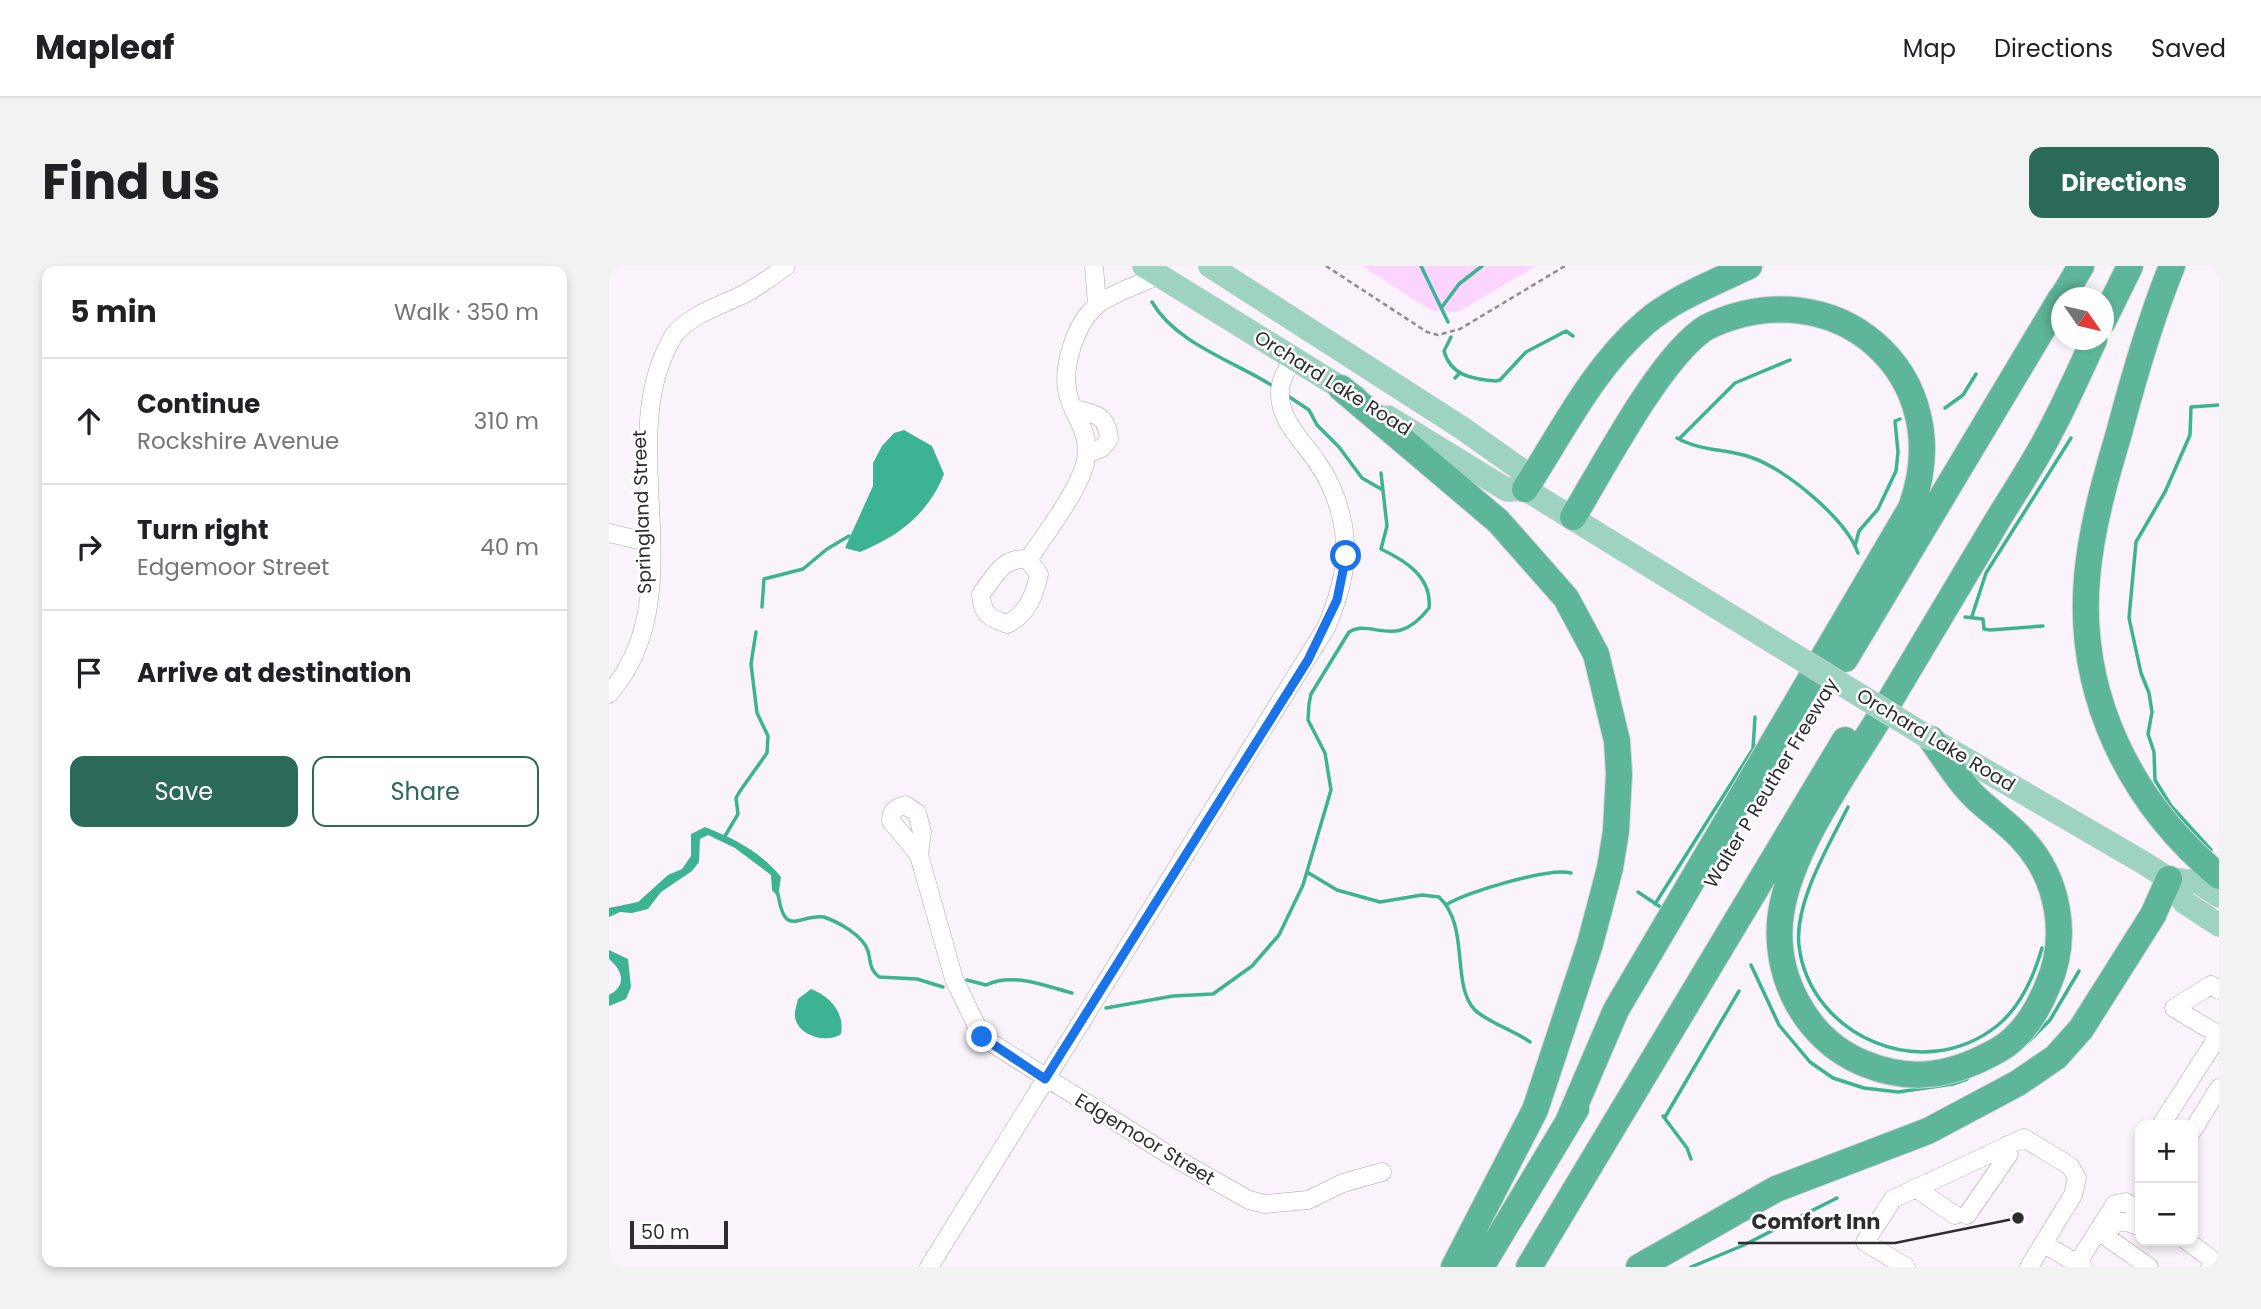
<!DOCTYPE html>
<meta charset="utf-8">
<style>
body{margin:0;font-family:Poppins,sans-serif;background:#f2f2f2;color:#202124}
.controls{position:absolute;right:21px;bottom:21px;display:grid;overflow:hidden;border-radius:14px;box-shadow:0 4px 10px #0003}
.controls button{width:63px;height:63px;display:grid;place-items:center;padding:0;border:0;border-bottom:2px solid #e0e0e0;background:#fff;color:#202124;font:35px sans-serif}
.compass{position:absolute;left:1442px;top:21px;width:63px;height:63px;border-radius:50%;background:#fff;box-shadow:0 4px 10px #0003;rotate:124deg}
.scale{position:absolute;left:21px;bottom:18px;width:98px;box-sizing:border-box;padding-left:7px;border:4px solid #2e2c2e;border-top:0;font-size:19px;line-height:24px;white-space:nowrap;color:#2e2c2e;-webkit-text-stroke:5px #fff;paint-order:stroke}
.stop{position:absolute;width:21px;height:21px;margin:-16px;border:5px solid #1a73e8;border-radius:50%;background:#fff}
.stop.end{background:#1a73e8;border-color:#fff;box-shadow:0 2px 7px #0008}
.list{margin:0;padding:0;list-style:none}
h2{display:flex;justify-content:space-between;align-items:center;height:91px;margin:0;padding:0 28px;font-size:30px}
h2 small{font-size:23px;font-weight:400;color:#757577}
.list li{display:grid;grid-template-columns:46px 1fr auto;gap:21px;align-items:center;box-sizing:border-box;height:126px;padding:0 28px;border-top:2px solid #e0e0e0}
.list b{display:block;font-size:26px;white-space:nowrap}
.list p{margin:0;font-size:23px;white-space:nowrap;color:#757577}
.list em{font-size:23px;font-style:normal;color:#757577}
.actions{display:flex;gap:14px;padding:21px 28px}
.actions a{flex:1;padding:16px 0;border:2px solid #2b6a58;border-radius:14px;text-align:center;font-size:24px;color:#2b6a58}
.actions .main{background:#2b6a58;color:#fff}
.icon{flex:none;width:38px;height:38px;fill:none;stroke:currentColor;stroke-width:2;stroke-linecap:round;stroke-linejoin:round}
.map{position:relative;flex:none;width:1610px;height:1001px;overflow:hidden;border-radius:14px}
header{display:flex;align-items:center;gap:42px;box-sizing:border-box;height:98px;padding:0 35px;background:#fff;border-bottom:2px solid #e0e0e0}
header strong{font-size:33px}
nav{display:flex;gap:38px;margin-inline-start:auto;font-size:24px}
.intro{display:flex;align-items:center;justify-content:space-between;box-sizing:border-box;height:168px;padding:0 42px}
h1{margin:0;font-size:49px}
.button{padding:18px 32px;border-radius:14px;background:#2b6a58;color:#fff;font-size:24px;font-weight:700}
main{display:flex;gap:42px;padding:0 42px}
aside{flex:1;background:#fff;border-radius:14px;box-shadow:0 4px 10px #0003}
.map>svg:first-child{display:block}
.green{fill:#fcd5fe}
.water{fill:#3cb393}
.lines{fill:none;stroke-linecap:round;stroke-linejoin:round}
.stream{stroke:#3cb393;stroke-width:3.5}
.minor-casing{stroke:#aca5ac;stroke-width:19}
.major-casing{stroke:#d5d5d5;stroke-width:24}
.highway-casing{stroke:#d5d5d5;stroke-width:28}
.path{stroke:#908b90;stroke-width:2.5;stroke-dasharray:5 3.5;stroke-linecap:butt}
.minor{stroke:#fff;stroke-width:18}
.major{stroke:#9ed3c2;stroke-width:23}
.highway{stroke:#5db59a;stroke-width:26}
.major-bridge-casing{stroke:#d5d5d5;stroke-width:24;stroke-linecap:butt}
.major-bridge{stroke:#9ed3c2;stroke-width:23}
.route{stroke:#1a73e8;stroke-width:9}
.labels{text-anchor:middle;dominant-baseline:central;stroke-width:5;stroke-linejoin:round;paint-order:stroke}
.street-label{font-size:19px;fill:#2e2c2e;stroke:#fff}
.leader{fill:none;stroke:#2e2c2e;stroke-width:2.5}
.callout-dot{fill:#2e2c2e;stroke:#fff;stroke-width:2.5}
.callout-label{font-size:21px;text-anchor:middle;font-weight:bold;fill:#2e2c2e;stroke:#fff;stroke-width:5;stroke-linejoin:round;paint-order:stroke}
</style>
<header>
<strong>Mapleaf</strong>
<nav><a>Map</a><a>Directions</a><a>Saved</a></nav>
</header>
<div class="intro"><h1>Find us</h1><a class="button">Directions</a></div>
<main>
<aside>
<h2>5 min<small>Walk · 350 m</small></h2>
<ul class="list">
<li><svg class="icon" aria-label="ahead" viewBox="0 0 24 24"><path d="M12 20V5M6 11l6-6 6 6"/></svg><div><b>Continue</b><p>Rockshire Avenue</p></div><em>310 m</em></li>
<li><svg class="icon" aria-label="right" viewBox="0 0 24 24"><path d="M7 20v-9h11M14 6l5 5-5 5"/></svg><div><b>Turn right</b><p>Edgemoor Street</p></div><em>40 m</em></li>
<li><svg class="icon" aria-label="arrive" viewBox="0 0 24 24"><path d="M6 21V4h12l-3 4 3 4H6"/></svg><div><b>Arrive at destination</b></div></li>
</ul>
<div class="actions"><a class="main">Save</a><a>Share</a></div>
</aside>
<div class="map">
<svg width="1610" height="1001" viewBox="0 0 1610 1001">
<rect width="100%" height="100%" fill="#faf3fb"/>
<path class="green" d="M753,0H927L849,46L823,45Z"/>
<path class="water" d="M295,164L323,180L335,208C319,248 290,270 251,286L236,282L264,220V197L273,180L285,167Z
M96,561C124,572 152,586 172,611L169,631L163,624L162,609L126,582L99,569L91,573L90,596L83,605L52,626L39,643L23,647L11,646L0,651V642L29,636L59,609L73,603L82,590V568Z
M0,684L19,693L22,721L17,733L0,740V729C18,719 14,705 0,693Z
M202,723C221,730 236,747 232,768C218,778 189,770 186,751C185,746 188,738 189,733Z"/>
<g class="lines">
<path class="stream" d="M812,0L839,56
M543,36C568,79 628,96 667,122
M833,41L850,18L873,0
M842,71L835,85C842,110 863,113 887,115L891,114L917,86L957,65L964,70
M846,112L850,108
M676,128L700,144L708,159L730,181L753,212L772,223
M1336,142L1354,129L1367,108
M1068,172C1091,185 1117,183 1141,191C1176,202 1237,253 1249,287
M1070,173L1126,117L1181,94
M1246,280L1250,265L1269,243L1287,205L1289,186L1286,155L1291,153
M153,341L155,313L194,303L218,283L240,270
M1363,350L1377,307L1462,172
M1356,351L1374,353L1375,363L1381,364L1434,360
M1239,541C1220,579 1185,637 1190,680C1201,770 1314,820 1389,759C1412,740 1425,710 1433,682
M116,570L129,548L127,532L131,525L158,487L159,470L148,447L142,398L147,366
M1602,584L1562,540L1546,514L1545,486L1539,468L1543,446L1540,427L1532,407L1520,352L1527,276L1556,226L1581,169L1582,141L1610,139
M698,606L728,624L771,636L813,629L830,631C861,660 842,717 865,743C877,756 905,764 921,776
M1029,626L1053,642
M169,628C176,673 189,648 215,651C229,656 254,669 259,685C262,696 260,703 270,711L308,713L334,721
M1046,638L1144,483L1146,451
M837,639C856,626 942,601 962,607
M1142,699L1170,759L1201,796L1224,812L1255,822L1289,826L1344,818L1358,813
M358,714L377,719C404,706 436,720 463,727
M497,742L564,730L604,728L643,700L670,669L694,619L722,524L716,487L699,454L700,438L702,428L740,366C764,352 786,386 820,342C823,311 797,295 772,283L778,260L772,207
M1420,775L1441,754L1470,705
M1054,850L1078,882L1082,893
M1056,851L1130,725
M1082,1001L1135,979L1228,932"/>
<g class="minor-casing">
<path id="minor" d="M485,0L488,39
M465,143C487,148 498,149 500,173L493,182L478,188
M0,267L34,275
M419,294L430,308C426,329 418,349 398,358C380,352 373,348 372,328C385,311 395,289 419,294C436,268 476,218 478,187C479,166 466,151 460,132C451,104 466,58 488,39C501,28 534,17 550,9
M0,428C89,325 0,175 65,69C83,47 112,40 137,27C151,19 164,10 177,0
M310,589L313,566L308,547L296,539C286,542 282,545 282,555L310,589L345,713L373,771L557,887L640,934L656,938L699,934L734,917L773,906
M1610,724L1602,719L1565,742L1610,769
M1552,859L1610,769
M1584,864L1610,822
M1306,922L1346,949
M1358,949L1400,888L1398,879
M1531,961C1515,954 1502,951 1499,972L1540,1001
M1578,975L1605,995L1601,1001
M1435,978L1474,1001
M1468,998L1506,938L1517,936L1531,945
M320,1001L718,360C733,323 742,290 732,250C728,232 719,212 708,196C694,175 670,154 671,127C671,114 678,103 685,92
M1297,1001L1256,976L1284,933L1415,872L1461,900L1468,912L1464,929L1420,1001"/>
</g>
<g class="major-casing">
<path id="major" d="M535,0L747,131
M601,0L853,162L911,203L916,223
M779,151L898,224L916,223L1169,379
M1322,473L1535,597L1560,613L1575,636L1610,659
M1560,613L1589,616L1610,630"/>
</g>
<g class="highway-casing">
<path id="highway" d="M1563,0C1541,54 1525,110 1510,167C1496,214 1482,263 1478,312C1468,429 1521,536 1610,610
M1453,32L1472,0
M1494,55L1521,0
M732,122L889,255L957,332L987,388L1008,475L1010,508L1007,565L1001,602L981,678L926,844L845,1001
M916,223C953,166 984,102 1036,57C1065,32 1105,17 1140,0
M1236,393L1452,32
M1322,473C1337,494 1350,516 1368,533C1383,547 1400,558 1414,574C1450,613 1460,671 1439,719C1429,744 1414,769 1391,783C1346,809 1304,818 1254,797C1196,773 1163,708 1172,647C1182,580 1242,499 1277,441C1313,381 1349,320 1385,260C1404,228 1425,198 1441,166C1457,136 1471,104 1485,74
M959,856L1007,744L1302,242C1351,108 1226,0 1098,61C1052,89 994,202 964,251
M872,1001L967,843
M920,1001L1236,474
M1030,1001L1167,923L1319,865L1409,817L1447,791L1472,763L1544,649L1560,613"/>
</g>
<path class="path" d="M717,0L818,66L829,69L851,63L956,0"/>
<use href="#minor" class="minor"/>
<use href="#major" class="major"/>
<use href="#highway" class="highway"/>
<g class="major-bridge-casing">
<path id="major-bridge" d="M1169,379L1322,473"/>
</g>
<use href="#major-bridge" class="major-bridge"/>
</g>
<g class="lines">
<path class="route" d="M373,771L436,813L699,394L728,334L737,290"/>
</g>
<g class="labels">
<g class="street-label">
<text transform="translate(724 117) rotate(32)">Orchard Lake Road</text>
<text transform="translate(33 246) rotate(-92)">Springland Street</text>
<text transform="translate(1327 474) rotate(31)">Orchard Lake Road</text>
<text transform="translate(1162 517) rotate(-59)">Walter P Reuther Freeway</text>
<text transform="translate(536 873) rotate(31)">Edgemoor Street</text>
</g>
</g>
<path class="leader" d="M1409 952L1286 977H1129"/>
<circle class="callout-dot" cx="1409" cy="952" r="7"/>
<g class="callout-label">
<text x="1207" y="963">Comfort Inn</text>
</g>
</svg>
<div class="controls">
<button>+</button>
<button>−</button>
</div>
<svg class="compass" viewBox="-18 -18 36 36"><path d="M0-13l5 13h-10z" fill="#e53935"/><path d="M0 13l5-13h-10z" fill="#757577"/></svg>
<div class="scale">50 m</div>
<div class="stop" style="left:737px;top:290px"></div>
<div class="stop end" style="left:373px;top:771px"></div>
</div>
</main>
